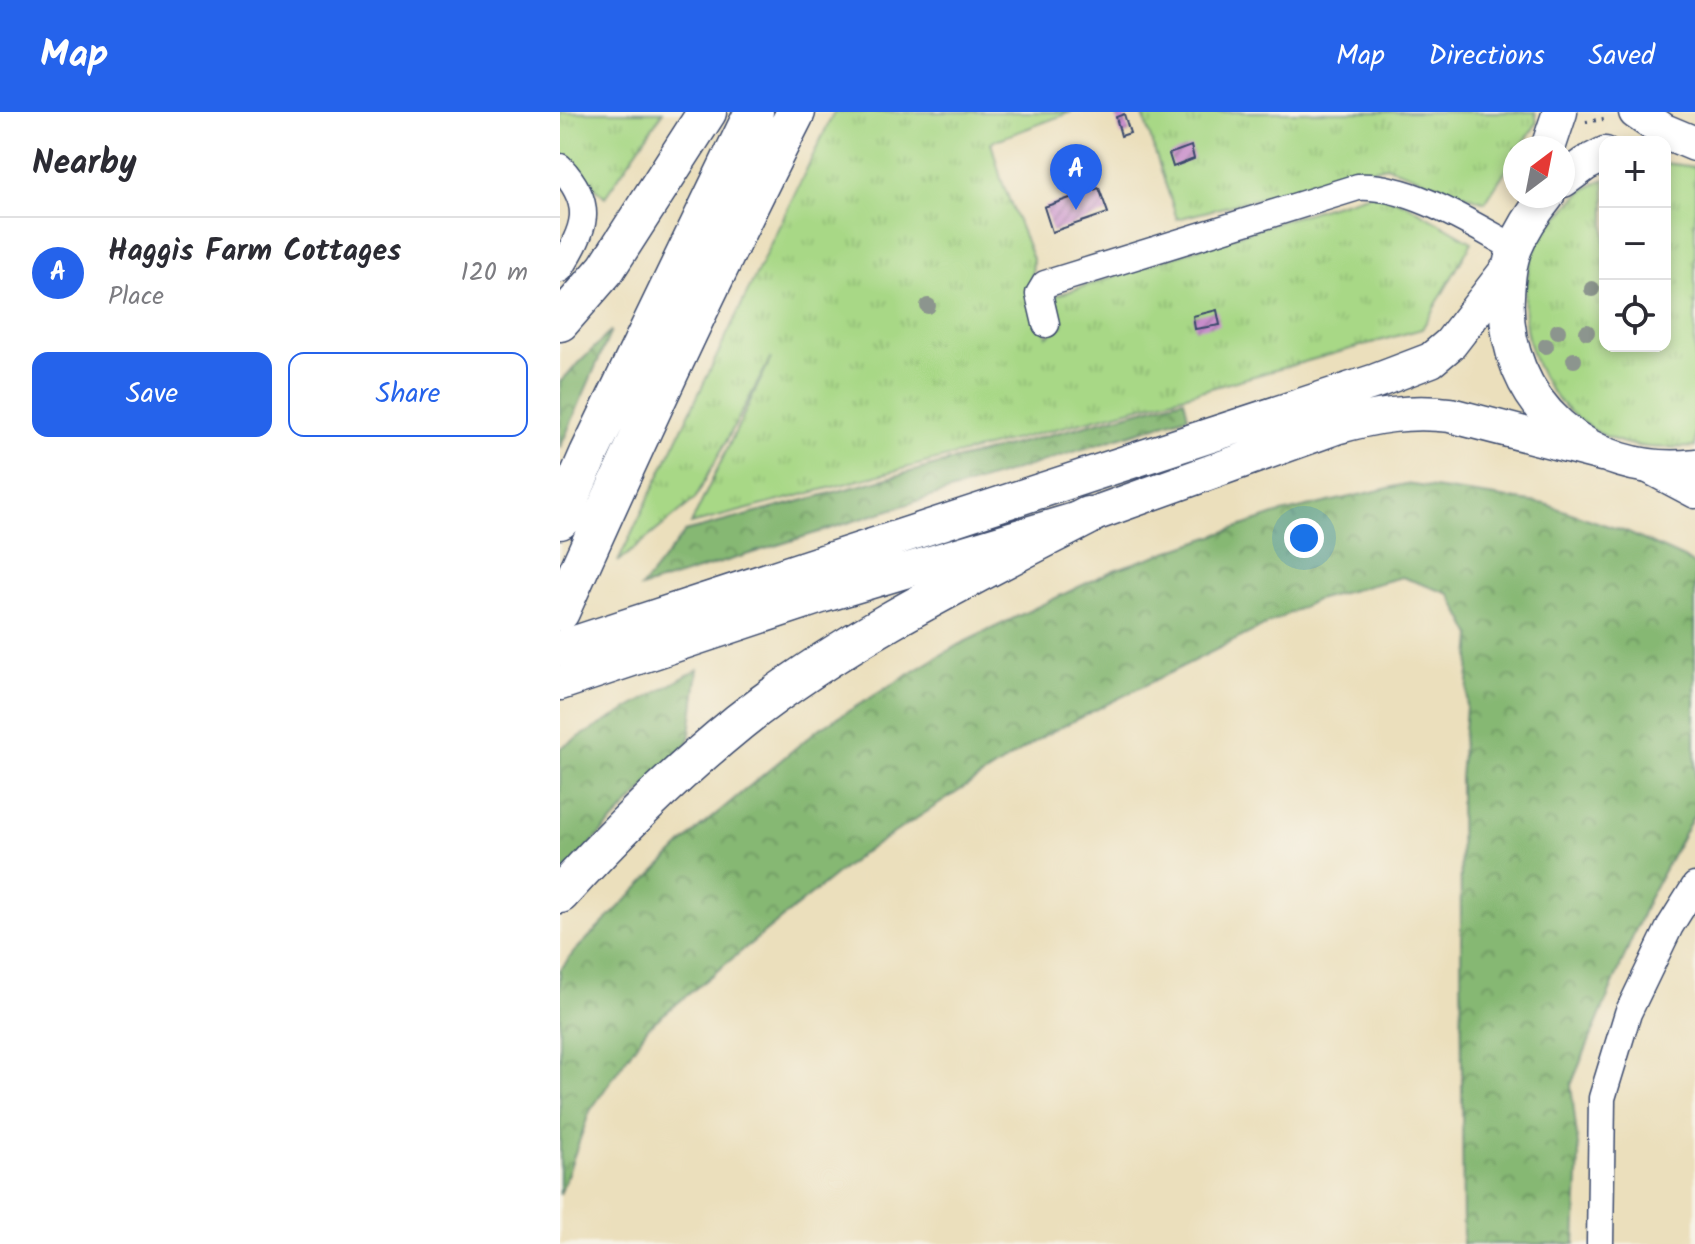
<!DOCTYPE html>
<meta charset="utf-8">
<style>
body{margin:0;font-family:Kalam,sans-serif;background:#f7f7f7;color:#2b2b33}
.controls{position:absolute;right:24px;top:24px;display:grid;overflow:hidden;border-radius:16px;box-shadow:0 4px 12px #0003}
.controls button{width:72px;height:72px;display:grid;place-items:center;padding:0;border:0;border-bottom:2px solid #e1e1e2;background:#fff;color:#2b2b33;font:40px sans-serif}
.compass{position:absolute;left:943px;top:24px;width:72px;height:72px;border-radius:50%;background:#fff;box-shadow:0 4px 12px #0003;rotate:32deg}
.you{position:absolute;left:744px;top:426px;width:28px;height:28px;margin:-20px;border:6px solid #fff;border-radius:50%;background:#1a73e8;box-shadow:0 0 0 12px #1a73e833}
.badge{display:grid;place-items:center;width:52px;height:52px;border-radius:50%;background:#2563eb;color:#fff;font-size:26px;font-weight:700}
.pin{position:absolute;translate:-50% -66px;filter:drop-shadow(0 2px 4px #0008)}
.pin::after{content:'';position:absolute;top:42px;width:28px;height:24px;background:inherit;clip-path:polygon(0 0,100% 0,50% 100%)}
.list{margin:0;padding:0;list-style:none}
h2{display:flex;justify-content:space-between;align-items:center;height:104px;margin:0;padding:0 32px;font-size:34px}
h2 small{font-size:26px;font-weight:400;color:#7c7c81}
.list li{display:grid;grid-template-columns:52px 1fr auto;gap:24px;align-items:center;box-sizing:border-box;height:112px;padding:0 32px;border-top:2px solid #e1e1e2}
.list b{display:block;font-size:30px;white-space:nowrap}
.list p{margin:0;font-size:26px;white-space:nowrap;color:#7c7c81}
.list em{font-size:26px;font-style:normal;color:#7c7c81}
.actions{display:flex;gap:16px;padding:24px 32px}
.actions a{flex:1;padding:18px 0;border:2px solid #2563eb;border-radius:16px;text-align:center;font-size:28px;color:#2563eb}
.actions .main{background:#2563eb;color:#fff}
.icon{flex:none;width:44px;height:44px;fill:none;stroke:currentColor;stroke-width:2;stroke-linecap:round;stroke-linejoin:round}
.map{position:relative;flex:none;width:1135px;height:1132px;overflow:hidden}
header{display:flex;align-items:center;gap:48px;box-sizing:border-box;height:112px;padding:0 40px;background:#2563eb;color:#fff}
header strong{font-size:38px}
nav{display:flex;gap:44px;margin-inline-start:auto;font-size:28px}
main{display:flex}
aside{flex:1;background:#fff}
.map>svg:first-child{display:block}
.grass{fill:url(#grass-tufts);stroke:#628472;stroke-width:2}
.forest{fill:url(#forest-crowns);stroke:#507468;stroke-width:2}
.building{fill:url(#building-hatch)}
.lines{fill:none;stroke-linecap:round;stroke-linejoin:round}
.minor-casing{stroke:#3a496c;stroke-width:29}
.major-casing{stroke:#3a496c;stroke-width:37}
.highway-casing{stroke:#3a496c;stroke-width:41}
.path{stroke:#3a496c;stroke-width:4;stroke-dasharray:2 6;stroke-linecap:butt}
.minor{stroke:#fff;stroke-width:26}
.major{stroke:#fff;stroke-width:34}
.highway{stroke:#fff;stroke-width:38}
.tree{fill:#8c958e}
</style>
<header>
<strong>Map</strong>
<nav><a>Map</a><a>Directions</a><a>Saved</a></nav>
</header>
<main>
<aside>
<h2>Nearby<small></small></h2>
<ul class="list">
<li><span class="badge">A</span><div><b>Haggis Farm Cottages</b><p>Place</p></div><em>120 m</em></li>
</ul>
<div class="actions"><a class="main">Save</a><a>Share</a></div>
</aside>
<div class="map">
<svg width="1135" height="1132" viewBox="0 0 1135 1132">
<defs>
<pattern id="grass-tufts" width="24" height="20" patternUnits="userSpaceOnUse" patternTransform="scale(2)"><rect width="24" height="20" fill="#a8d886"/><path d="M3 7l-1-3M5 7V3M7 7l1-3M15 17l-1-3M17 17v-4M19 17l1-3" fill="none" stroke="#90ba76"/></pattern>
<pattern id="forest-crowns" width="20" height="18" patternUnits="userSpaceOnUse" patternTransform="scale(2)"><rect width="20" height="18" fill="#86b873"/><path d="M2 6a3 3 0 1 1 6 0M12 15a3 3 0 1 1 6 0" fill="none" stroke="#6d9662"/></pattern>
<pattern id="building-hatch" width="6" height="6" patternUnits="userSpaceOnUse" patternTransform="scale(2)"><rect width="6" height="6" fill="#c88dcb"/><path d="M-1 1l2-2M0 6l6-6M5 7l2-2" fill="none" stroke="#a274a8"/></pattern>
</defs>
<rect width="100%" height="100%" fill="#f7f3e8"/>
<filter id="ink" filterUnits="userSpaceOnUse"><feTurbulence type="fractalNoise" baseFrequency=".0125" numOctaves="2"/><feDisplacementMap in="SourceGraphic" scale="16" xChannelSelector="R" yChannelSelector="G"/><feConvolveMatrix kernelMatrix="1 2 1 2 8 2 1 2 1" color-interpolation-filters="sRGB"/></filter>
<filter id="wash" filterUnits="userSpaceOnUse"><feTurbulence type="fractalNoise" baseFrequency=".006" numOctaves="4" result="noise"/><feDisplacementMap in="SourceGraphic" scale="32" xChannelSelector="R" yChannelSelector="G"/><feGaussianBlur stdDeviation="1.8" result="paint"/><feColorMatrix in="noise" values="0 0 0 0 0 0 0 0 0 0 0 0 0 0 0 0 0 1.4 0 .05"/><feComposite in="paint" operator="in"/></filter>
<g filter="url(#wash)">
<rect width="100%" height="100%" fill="#ebdfbc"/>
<path class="grass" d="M0,0H103L45,85L0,41Z
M274,0H511L431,30L441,67L473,147L472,164L487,224L503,213L495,184L714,111L817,80L846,92L912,130L862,217L626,283L131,412L211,246L135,387L58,450Z
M582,0H975L977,11L960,36H955V44L925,90L826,54L617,107Z
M1105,51L1135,55V335C1105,336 1074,338 1045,324C970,287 946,202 979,127C983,117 995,108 1003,100C1017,83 1024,76 1045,67V234H1105Z"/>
<path class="forest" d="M51,219L0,336V270Z
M624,287L628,304L81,476L125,420Z
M846,372L985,392L1066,420L1124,446L1135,454V701L1088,788L1011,973L1019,1042L1015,1132H903L900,666L912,524L890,482L842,465L756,488L487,622L300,743L88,915L30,999L0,1083V858L15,839L137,718L257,618L398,533L554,458L717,402Z
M138,557L129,630L0,764V636Z"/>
<g id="blocks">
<path class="building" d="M564,2L570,21L561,24L556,5Z
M631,34L634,47L613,55L609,42Z
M539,76L548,101L492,120L484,95Z
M657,198L660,213L635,217L633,204Z"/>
</g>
</g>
<g filter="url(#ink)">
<use href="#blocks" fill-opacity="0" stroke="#3a496c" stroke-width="2"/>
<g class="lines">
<g class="minor-casing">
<path id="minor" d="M0,55C36,94 25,116 0,157
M486,212L479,182L485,172L798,75C849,72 911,112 955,136
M1082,355L1135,383
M1040,1132L1042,986L1068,901L1110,814L1135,774"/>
</g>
<g class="major-casing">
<path id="major" d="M1076,0L1104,19L1135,32
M988,36L1000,0
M1003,68L1025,52L1045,42
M987,84C974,100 963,116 955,136C949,151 948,167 947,183C941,290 1030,367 1135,354
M0,536L816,269L871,248L890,232L948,157
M0,571L261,484L528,404L776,315C814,304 850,298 890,303L1042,342"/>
</g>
<g class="highway-casing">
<path id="highway" d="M0,210L46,157L147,0
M0,408L29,342L194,0
M0,500C75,332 152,165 236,0
M0,782C56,720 114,663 179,610C285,526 408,466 528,404"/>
</g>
<path class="path" d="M1026,10L1049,6"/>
<use href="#minor" class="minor"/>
<use href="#major" class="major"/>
<use href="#highway" class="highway"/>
</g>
<g class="tree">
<circle cx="1032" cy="177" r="8"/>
<circle cx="368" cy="194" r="8"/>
<circle cx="998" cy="219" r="8"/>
<circle cx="1027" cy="220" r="8"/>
<circle cx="986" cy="234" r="8"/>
<circle cx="1014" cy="248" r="8"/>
</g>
</g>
</svg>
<div class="controls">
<button>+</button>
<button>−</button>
<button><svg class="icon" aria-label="locate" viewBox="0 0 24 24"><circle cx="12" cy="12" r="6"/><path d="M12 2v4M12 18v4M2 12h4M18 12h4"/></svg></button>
</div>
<svg class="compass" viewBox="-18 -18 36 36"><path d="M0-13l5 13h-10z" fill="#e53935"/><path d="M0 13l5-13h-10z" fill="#7c7c81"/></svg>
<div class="you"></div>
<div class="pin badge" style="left:516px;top:98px">A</div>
</div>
</main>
